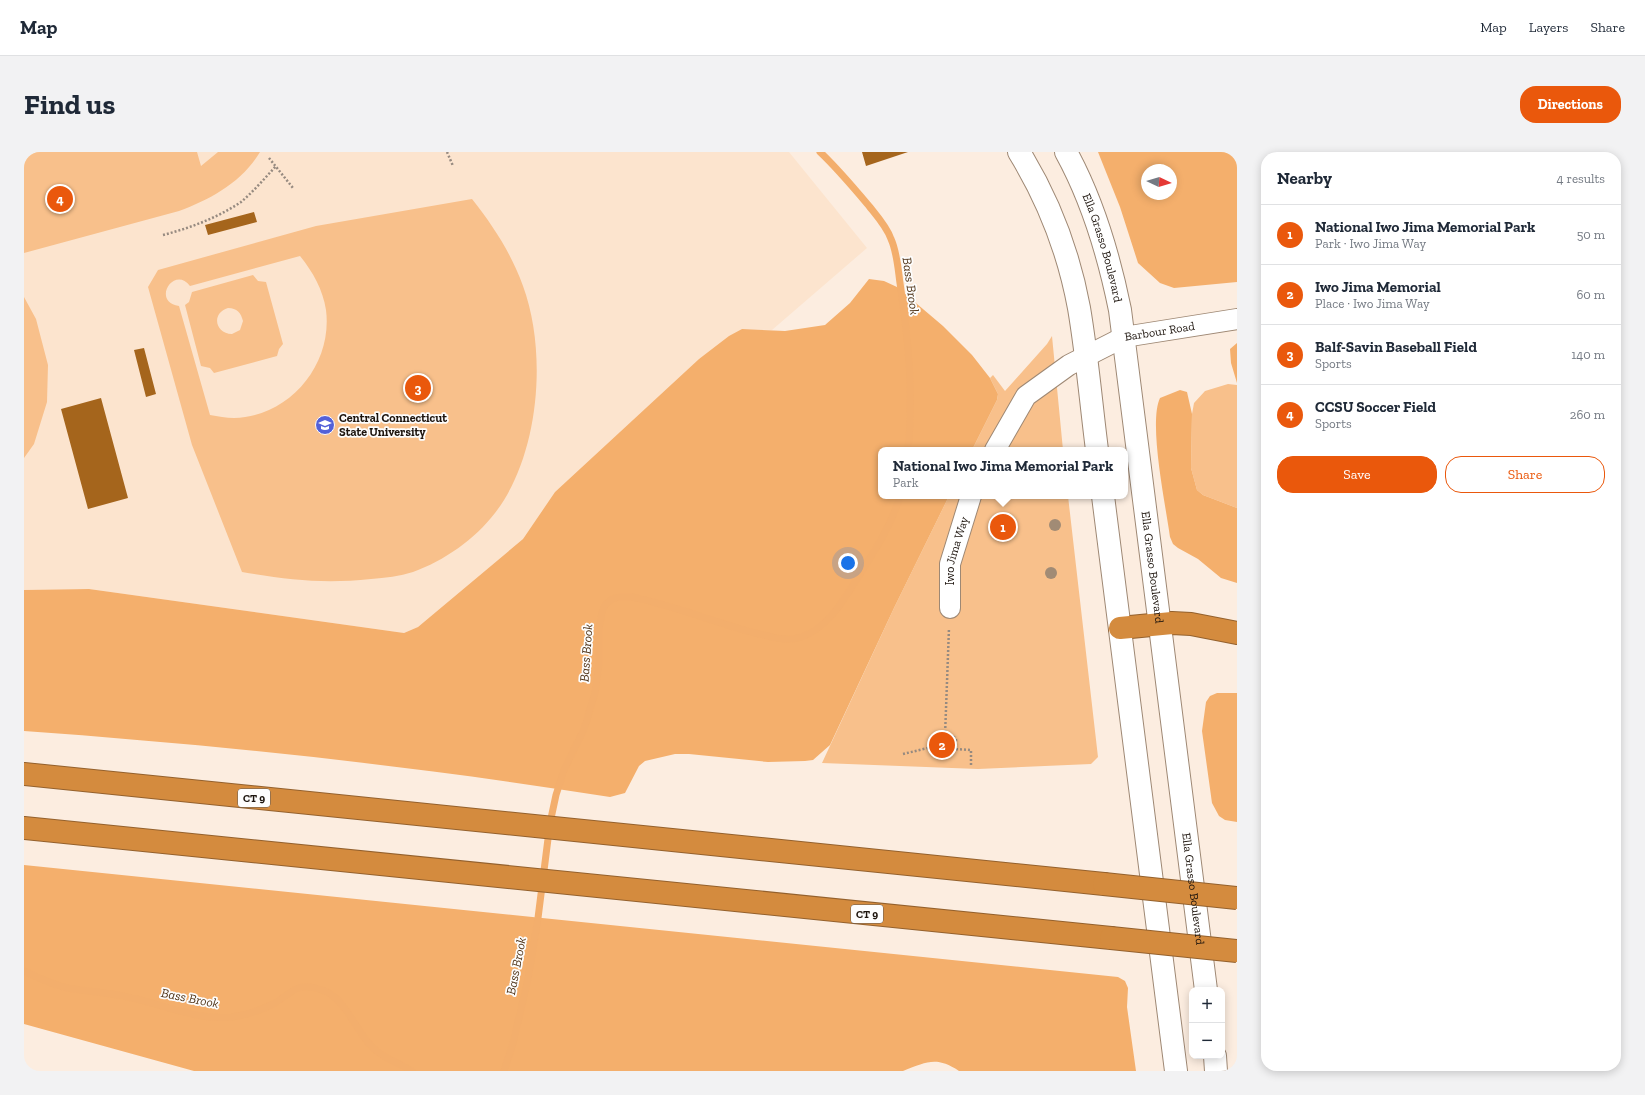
<!DOCTYPE html>
<meta charset="utf-8">
<style>
body{margin:0;font-family:"Zilla Slab",serif;background:#f2f2f3;color:#1f2937}
.controls{position:absolute;right:12px;bottom:12px;display:grid;overflow:hidden;border-radius:8px;box-shadow:0 2px 10px #0003}
.controls button{width:36px;height:36px;display:grid;place-items:center;padding:0;border:0;border-bottom:1px solid #e0e1e3;background:#fff;color:#1f2937;font:20px sans-serif}
.compass{position:absolute;left:1117px;top:12px;width:36px;height:36px;border-radius:50%;background:#fff;box-shadow:0 2px 10px #0003;rotate:94deg}
.you{position:absolute;left:824px;top:411px;width:14px;height:14px;margin:-10px;border:3px solid #fff;border-radius:50%;background:#1a73e8;box-shadow:0 0 0 6px #1a73e833}
.badge{display:grid;place-items:center;width:26px;height:26px;border-radius:50%;background:#ea580c;color:#fff;font-size:13px;font-weight:700}
.pin{position:absolute;translate:-50% -50%;border:2px solid #fff;box-shadow:0 1px 4px #0006}
.popup{position:absolute;left:854px;top:295px;width:250px;height:52px;box-sizing:border-box;display:grid;place-content:center;border-radius:8px;background:#fff;filter:drop-shadow(0 1px 3px #0005);font-size:13px;white-space:nowrap;color:#747a83}
.popup b{font-size:15px;color:#1f2937}
.popup::after{content:'';position:absolute;left:50%;top:100%;margin-left:-8px;border:8px solid transparent;border-top-color:#fff}
.list{margin:0;padding:0;list-style:none}
h2{display:flex;justify-content:space-between;align-items:center;height:52px;margin:0;padding:0 16px;font-size:17px}
h2 small{font-size:13px;font-weight:400;color:#747a83}
.list li{display:grid;grid-template-columns:26px 1fr auto;gap:12px;align-items:center;box-sizing:border-box;height:60px;padding:0 16px;border-top:1px solid #e0e1e3}
.list b{display:block;font-size:15px;white-space:nowrap}
.list p{margin:0;font-size:13px;white-space:nowrap;color:#747a83}
.list em{font-size:13px;font-style:normal;color:#747a83}
.actions{display:flex;gap:8px;padding:12px 16px}
.actions a{flex:1;padding:9px 0;border:1px solid #ea580c;border-radius:16px;text-align:center;font-size:14px;color:#ea580c}
.actions .main{background:#ea580c;color:#fff}
.map{position:relative;flex:none;width:1213px;height:919px;overflow:hidden;border-radius:16px}
header{display:flex;align-items:center;gap:24px;box-sizing:border-box;height:56px;padding:0 20px;background:#fff;border-bottom:1px solid #e0e1e3}
header strong{font-size:19px}
nav{display:flex;gap:22px;margin-inline-start:auto;font-size:14px}
.intro{display:flex;align-items:center;justify-content:space-between;box-sizing:border-box;height:96px;padding:0 24px}
h1{margin:0;font-size:28px}
.button{padding:10px 18px;border-radius:16px;background:#ea580c;color:#fff;font-size:14px;font-weight:700}
main{display:flex;gap:24px;padding:0 24px}
aside{flex:1;background:#fff;border-radius:16px;box-shadow:0 2px 10px #0003}
.map>svg:first-child{display:block}
.built{fill:#fce4ce}
.green{fill:#f8c08b;fill-rule:evenodd}
.forest{fill:#f4af6c;fill-rule:evenodd}
.lines{fill:none;stroke-linecap:round;stroke-linejoin:round}
.stream{stroke:#f3ae6c;stroke-width:7}
.building{fill:#a5651c}
.minor-casing{stroke:#9e8874;stroke-width:22}
.secondary-casing{stroke:#9e8874;stroke-width:24}
.motorway-casing{stroke:#94612d;stroke-width:24}
.path{stroke:#968a80;stroke-width:2.5;stroke-dasharray:2 2;stroke-linecap:butt}
.minor{stroke:#fff;stroke-width:20}
.secondary{stroke:#fff;stroke-width:22}
.motorway{stroke:#d48b3e;stroke-width:22}
.motorway-bridge-casing{stroke:#94612d;stroke-width:24;stroke-linecap:butt}
.motorway-bridge{stroke:#d48b3e;stroke-width:22}
.tree{fill:#a18b75}
.labels{text-anchor:middle;dominant-baseline:central;stroke-width:3.5;stroke-linejoin:round;paint-order:stroke}
.shield{fill:#fdfdfd;stroke:#605a55;stroke-width:1}
.shield-label{font-size:11px;font-weight:bold;fill:#1d140d}
.street-label{font-size:12px;fill:#1d140d;stroke:#fdfdfd}
.poi-label{font-size:12px;font-weight:bold;fill:#1d140d;stroke:#fdfdfd;text-anchor:start}
.water-label{font-size:13px;font-style:italic;fill:#513519;stroke:#fdfdfd}
</style>
<header>
<strong>Map</strong>
<nav><a>Map</a><a>Layers</a><a>Share</a></nav>
</header>
<div class="intro"><h1>Find us</h1><a class="button">Directions</a></div>
<main>
<div class="map">
<svg width="1213" height="919" viewBox="0 0 1213 919">
<rect width="100%" height="100%" fill="#fcede0"/>
<path class="built" d="M0,0H765L843,96L748,178L718,177L675,207L531,340L499,387L394,475L380,481L65,437L0,438Z"/>
<path class="green" d="M0,0H173L177,14L194,0H236C218,30 187,47 155,59L0,101Z
M448,47C470,75 487,101 499,134C524,202 515,304 471,361C451,387 420,409 389,420C376,424 361,426 347,427C300,432 264,428 218,420L168,293L124,135L134,118L292,74ZM276,104C289,120 299,138 302,158C309,213 265,265 210,266C202,266 194,264 186,263L155,154C127,150 150,113 166,134Z
M229,123L234,129L242,130L259,192L255,197L253,204L190,221L186,216L177,214L161,153L165,150L168,140ZM204,156C213,156 217,161 219,169L216,178L208,182C191,182 187,161 204,156Z
M0,145L12,167L24,213L23,250L10,292L0,306Z
M1028,184L1039,298H948L973,248L974,242L966,226L969,223L981,239L1023,192Z
M1204,232L1213,233V356L1179,343L1173,338L1167,316L1168,262L1170,251L1181,239Z
M925,344H1044L1074,605L1067,612L954,617L798,611L870,456Z"/>
<path class="forest" d="M1074,0H1213V130L1150,136L1136,131L1114,111L1096,55ZM1123,18H1147V42H1123Z
M845,127L860,129L873,135L919,174L948,203L966,226L974,242L973,248L948,298H857V344H925L870,456L806,593L789,608L781,609L744,610L665,602H651L621,609L615,614L601,641L586,645C392,614 196,593 0,579V438L65,437L380,481L394,475L499,387L531,340L675,207L705,184L718,177L761,179L801,173L826,151Z
M1213,191V231L1207,211L1206,197Z
M1156,238L1163,240L1168,262L1167,316L1173,338L1179,343L1213,356V431L1197,426L1174,407L1154,396L1149,392L1146,385C1142,355 1124,271 1136,246Z
M1193,541H1213V670L1201,668L1195,664L1188,651L1178,579L1182,550L1186,544Z
M0,713L1094,825L1101,829L1104,836L1103,855L1112,919H935C912,904 903,910 879,919H170L0,872Z"/>
<g class="lines">
<path class="stream" d="M796,0C814,17 829,35 845,54C853,64 863,75 867,87C873,100 874,117 876,131C884,186 890,242 884,298
M0,819C13,825 25,831 39,835C62,840 85,840 108,846C141,853 174,869 208,865C222,863 237,858 249,852C267,843 270,829 295,837C322,844 330,878 349,896C360,907 375,911 388,919
M480,919L489,891L504,827L514,766L526,671L532,643L540,618L560,577L571,541L575,512V477L578,460L581,453L588,447L595,445H608C648,453 687,469 727,480C742,483 762,491 777,485C802,477 818,451 831,430C848,403 867,375 876,344"/>
</g>
<path class="building" d="M838,0H884L842,14Z
M230,60L233,70L184,83L181,73Z
M120,196L132,242L122,245L110,198Z
M77,246L104,346L64,357L37,257Z"/>
<g class="lines">
<g class="minor-casing">
<g id="minor">
<path id="s1" d="M971,298L1002,244L1045,213L1100,185L1213,167"/>
<path id="s2" d="M926,456V412L947,344"/>
</g>
</g>
<g class="secondary-casing">
<g id="secondary">
<path d="M995,0C1024,47 1045,102 1055,156C1063,203 1067,251 1073,298"/>
<path id="s3" d="M1042,0C1069,49 1085,104 1096,158L1182,838"/>
<path d="M1079,344L1152,919"/>
<path d="M1191,904L1192,919"/>
</g>
</g>
<g class="motorway-casing">
<path id="motorway" d="M1096,476L1148,471L1167,472L1213,481
M0,622L1080,732
M0,676L1087,786"/>
</g>
<path class="path" d="M423,0L429,14
M245,6L269,36
M139,83C166,76 193,66 217,50C229,40 241,26 252,14
M913,584L930,585L932,588C932,598 931,602 920,602C917,602 913,603 911,601C905,596 908,587 913,584Z
M921,584L925,476
M932,597L947,598V615
M879,602L908,595"/>
<use href="#minor" class="minor"/>
<use href="#secondary" class="secondary"/>
<use href="#motorway" class="motorway"/>
<g class="motorway-bridge-casing">
<path id="motorway-bridge" d="M1080,732L1213,746
M1087,786L1213,799"/>
</g>
<use href="#motorway-bridge" class="motorway-bridge"/>
</g>
<g class="tree">
<circle cx="1031" cy="373" r="6"/>
<circle cx="1027" cy="421" r="6"/>
</g>
<defs>
<g id="university-disc" transform="scale(1)"><circle r="9.5" fill="#5461d8" stroke="#fdfdfd"/><path d="M0-5L7-2L0 1L-7-2ZM-4 1L0 2.5L4 1V4Q0 6-4 4Z" fill="#fff"/></g>
</defs>
<g fill-rule="evenodd">
<use href="#university-disc" x="301" y="273"/>
</g>
<g class="labels">
<g class="shield">
<rect x="214" y="637" width="32" height="18" rx="3"/>
<rect x="827" y="753" width="32" height="18" rx="3"/>
</g>
<g class="shield-label">
<text x="230" y="646">CT 9</text>
<text x="843" y="762">CT 9</text>
</g>
<g class="street-label">
<text stroke="none"><textPath href="#s3" startOffset="103">Ella Grasso Boulevard</textPath></text>
<text stroke="none"><textPath href="#s1" startOffset="213">Barbour Road</textPath></text>
<text stroke="none"><textPath href="#s2" startOffset="58">Iwo Jima Way</textPath></text>
<text stroke="none"><textPath href="#s3" startOffset="427">Ella Grasso Boulevard</textPath></text>
<text stroke="none"><textPath href="#s3" startOffset="751">Ella Grasso Boulevard</textPath></text>
</g>
<g class="poi-label">
<text x="315" y="266">Central Connecticut<tspan x="315" dy="14">State University</tspan></text>
</g>
<g class="water-label">
<text transform="translate(887 134) rotate(82)">Bass Brook</text>
<text transform="translate(562 501) rotate(-86)">Bass Brook</text>
<text transform="translate(492 814) rotate(-79)">Bass Brook</text>
<text transform="translate(166 846) rotate(11)">Bass Brook</text>
</g>
</g>
</svg>
<div class="controls">
<button>+</button>
<button>−</button>
</div>
<svg class="compass" viewBox="-18 -18 36 36"><path d="M0-13l5 13h-10z" fill="#e53935"/><path d="M0 13l5-13h-10z" fill="#747a83"/></svg>
<div class="you"></div>
<div class="pin badge" style="left:979px;top:375px">1</div>
<div class="popup"><b>National Iwo Jima Memorial Park</b>Park</div>
<div class="pin badge" style="left:918px;top:593px">2</div>
<div class="pin badge" style="left:394px;top:236px">3</div>
<div class="pin badge" style="left:36px;top:47px">4</div>
</div>
<aside>
<h2>Nearby<small>4 results</small></h2>
<ul class="list">
<li><span class="badge">1</span><div><b>National Iwo Jima Memorial Park</b><p>Park · Iwo Jima Way</p></div><em>50 m</em></li>
<li><span class="badge">2</span><div><b>Iwo Jima Memorial</b><p>Place · Iwo Jima Way</p></div><em>60 m</em></li>
<li><span class="badge">3</span><div><b>Balf-Savin Baseball Field</b><p>Sports</p></div><em>140 m</em></li>
<li><span class="badge">4</span><div><b>CCSU Soccer Field</b><p>Sports</p></div><em>260 m</em></li>
</ul>
<div class="actions"><a class="main">Save</a><a>Share</a></div>
</aside>
</main>
